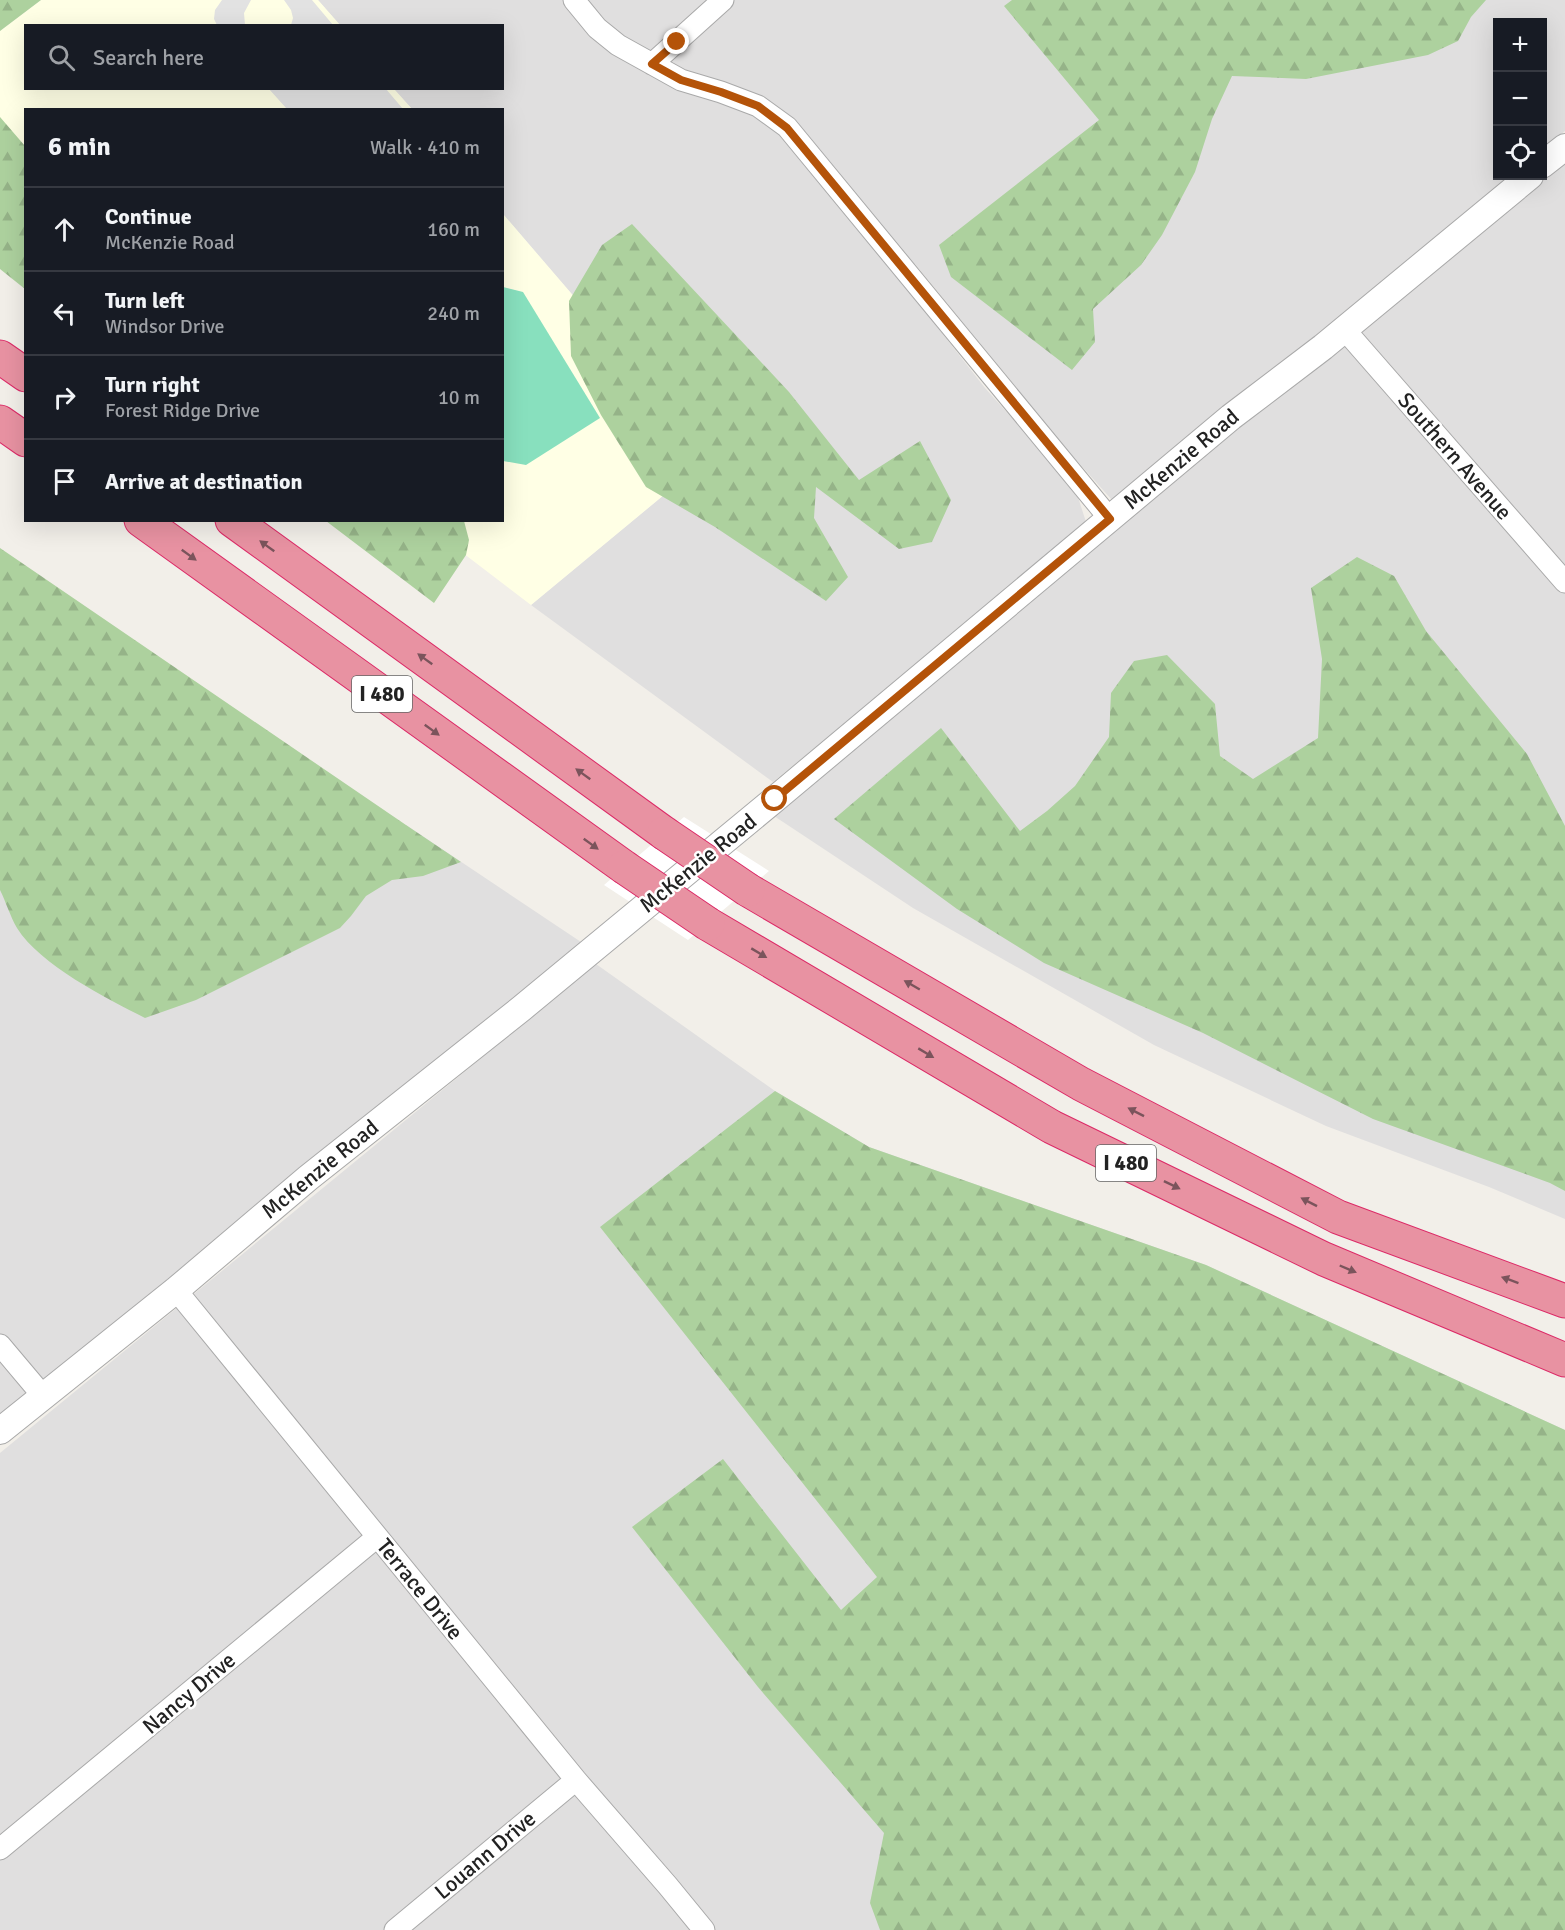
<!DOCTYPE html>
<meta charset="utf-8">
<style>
body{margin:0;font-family:Signika,sans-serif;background:#20242c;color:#f1f3f6}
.controls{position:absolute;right:18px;top:18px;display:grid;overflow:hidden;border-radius:0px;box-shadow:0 6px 24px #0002}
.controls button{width:54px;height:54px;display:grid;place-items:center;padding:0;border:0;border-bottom:2px solid #363941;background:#171b24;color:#f1f3f6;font:30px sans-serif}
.stop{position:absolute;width:18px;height:18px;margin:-14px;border:4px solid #b45309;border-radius:50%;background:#fff}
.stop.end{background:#b45309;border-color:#fff;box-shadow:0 2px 6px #0008}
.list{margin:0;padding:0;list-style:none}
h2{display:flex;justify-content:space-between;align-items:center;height:78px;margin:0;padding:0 24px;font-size:26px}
h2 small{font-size:20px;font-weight:400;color:#9ea1a6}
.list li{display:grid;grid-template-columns:39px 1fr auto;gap:18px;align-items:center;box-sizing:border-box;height:84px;padding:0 24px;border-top:2px solid #363941}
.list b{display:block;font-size:22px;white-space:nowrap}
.list p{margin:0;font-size:20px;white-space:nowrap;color:#9ea1a6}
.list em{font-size:20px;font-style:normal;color:#9ea1a6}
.icon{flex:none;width:33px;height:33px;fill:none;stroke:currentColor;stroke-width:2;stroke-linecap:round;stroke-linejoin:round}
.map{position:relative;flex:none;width:1565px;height:1930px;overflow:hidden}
.search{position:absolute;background:#171b24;box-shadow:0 6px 24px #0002;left:24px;top:24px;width:480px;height:66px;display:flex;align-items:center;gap:15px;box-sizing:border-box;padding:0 21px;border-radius:0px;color:#9ea1a6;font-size:22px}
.panel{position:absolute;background:#171b24;box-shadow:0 6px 24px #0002;left:24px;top:108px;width:480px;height:414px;border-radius:0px}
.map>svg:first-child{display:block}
.residential{fill:#e0dfdf}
.education{fill:#ffffe5}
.forest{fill:url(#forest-firs)}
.pitch{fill:#88e0be}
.parking{fill:#e2e2e2}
.pier{fill:#fff}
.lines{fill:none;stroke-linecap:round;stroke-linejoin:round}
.minor-casing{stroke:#a9a9a9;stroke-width:23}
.tertiary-casing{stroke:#a9a9a9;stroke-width:28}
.motorway-casing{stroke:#dc2a67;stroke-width:35}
.minor{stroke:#fff;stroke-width:21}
.tertiary{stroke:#fff;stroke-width:26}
.motorway{stroke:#e892a2;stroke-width:33}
.motorway-bridge-casing{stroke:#dc2a67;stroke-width:35;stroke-linecap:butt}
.motorway-bridge{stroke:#e892a2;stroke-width:33}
.oneway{fill:#7b545c}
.route{stroke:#b45309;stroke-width:8}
.labels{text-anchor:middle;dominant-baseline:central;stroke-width:5;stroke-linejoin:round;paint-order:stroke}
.shield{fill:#fff;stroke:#646464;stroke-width:1.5}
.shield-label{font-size:21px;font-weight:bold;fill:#222}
.street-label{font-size:22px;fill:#222;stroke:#fff}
</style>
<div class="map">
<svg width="1565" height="1930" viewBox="0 0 1565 1930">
<defs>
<pattern id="forest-firs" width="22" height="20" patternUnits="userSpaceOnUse" patternTransform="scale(1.5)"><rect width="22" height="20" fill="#add19e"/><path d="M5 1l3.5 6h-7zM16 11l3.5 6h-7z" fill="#95b388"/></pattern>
</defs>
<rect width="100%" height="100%" fill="#f2efe9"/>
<path class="residential" d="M318,0H1565V131L1543,149L1542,22H1498V176H1511L1128,494L1112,500L1069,452L915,264L898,277L985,388L1075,488L1087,525L773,782L531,605L711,456L503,214L502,110L412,109L394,89L502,88V26L340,25Z
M1565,157V1219L1489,1187L1326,1126L1154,1045L913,908L774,816L1169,481Z
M0,788L406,825L581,942L0,1423Z
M596,964L775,1091L869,1147L1206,1265L1565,1430V1930H0V1453Z"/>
<path class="education" d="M41,0H318L340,25L26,26V88L394,89L412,109L26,110L25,194L0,171V31Z
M503,214L711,456L531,605L421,521L502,520Z"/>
<path class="forest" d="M0,0H41L0,31Z
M1012,0H1486L1471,17L1458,41L1428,55L1306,79L1232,76L1212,119L1195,172L1162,235L1141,265L1093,309L1095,342L1072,370L951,277L939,245L1099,120L1004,6Z
M0,117L25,146V289L0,269Z
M632,224L789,392L859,480L920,441L951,500L932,542L899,549L816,487L814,518L848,577L826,601L715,527L646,487L601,415L571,356L569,301L602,245Z
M326,521H464L469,540L466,555L434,603Z
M0,548L406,825L461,862L423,876L392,880L366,896L351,916L340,928L196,1000L145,1018C106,998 40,965 17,928C10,916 6,902 0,890Z
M1357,557L1394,576L1426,631L1527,754L1565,826V1191L1550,1183L1373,1119L1203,1033L1044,963L957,909L834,819L941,728L1020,831L1047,811L1075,786L1109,737L1111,693L1134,661L1167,655L1215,704L1220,756L1253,779L1318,738L1322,659L1311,588Z
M775,1091L869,1147L1206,1265L1565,1430V1930H880L870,1903L884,1833L758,1687L632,1527L723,1459L841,1610L877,1577L600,1227Z"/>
<path class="pitch" d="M503,287L523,292L600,418L526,465L503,461Z"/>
<path class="parking" d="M222,0H251L244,13L245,25H217L214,19L215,10Z
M284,0H312L333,25H291L293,18L291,10Z
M269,89H386L403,109H287Z"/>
<path class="pier" d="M684,817L769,871L688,940L604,885Z"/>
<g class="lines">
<g class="minor-casing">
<path id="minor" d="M574,0L597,28L618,45L681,80L721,92L758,106L787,127L1110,519
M652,64L723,0
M1345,330L1565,582
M176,1290L576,1780L668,1886L704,1930
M0,1345L43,1396
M0,1849L377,1537
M395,1930L576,1780"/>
</g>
<g class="tertiary-casing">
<path id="tertiary" d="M1542,165L1565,147
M0,1431L176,1290L308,1178L522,1008L775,799L1231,417L1323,347L1530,176"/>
</g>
<g class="motorway-casing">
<path id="motorway" d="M0,357L26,375
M0,422L26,440
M141,520L624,867
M232,520L664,833
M748,890L1081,1084L1338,1217L1565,1301
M708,924L1052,1127L1324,1259L1565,1360"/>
</g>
<use href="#minor" class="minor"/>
<use href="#tertiary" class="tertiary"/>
<use href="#motorway" class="motorway"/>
<g class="motorway-bridge-casing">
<path id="motorway-bridge" d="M664,833L748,890
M624,867L708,924"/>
</g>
<use href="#motorway-bridge" class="motorway-bridge"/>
</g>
<defs><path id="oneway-solid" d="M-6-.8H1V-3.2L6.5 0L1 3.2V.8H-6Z" transform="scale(1.5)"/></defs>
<g class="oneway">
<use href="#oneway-solid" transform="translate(267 546) rotate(-144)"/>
<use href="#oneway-solid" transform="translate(189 555) rotate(36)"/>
<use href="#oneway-solid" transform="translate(425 659) rotate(-144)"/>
<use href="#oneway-solid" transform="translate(432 730) rotate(36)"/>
<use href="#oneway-solid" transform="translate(583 774) rotate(-144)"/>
<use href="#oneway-solid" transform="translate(591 844) rotate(36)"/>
<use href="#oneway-solid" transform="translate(759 953) rotate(31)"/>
<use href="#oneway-solid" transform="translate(912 985) rotate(-150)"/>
<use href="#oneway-solid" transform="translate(926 1053) rotate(31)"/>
<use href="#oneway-solid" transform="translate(1136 1112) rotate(-153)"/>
<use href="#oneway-solid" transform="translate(1172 1185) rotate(26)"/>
<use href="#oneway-solid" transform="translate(1309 1202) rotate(-153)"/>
<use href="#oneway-solid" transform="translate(1348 1269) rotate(23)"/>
<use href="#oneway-solid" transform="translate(1510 1280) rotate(-160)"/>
</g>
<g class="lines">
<path class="route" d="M677,42L652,64L681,80L721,92L758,106L787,128L1110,519L775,799"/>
</g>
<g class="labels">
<g class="shield">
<rect x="352" y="676" width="60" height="36" rx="4.5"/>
<rect x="1096" y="1145" width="60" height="36" rx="4.5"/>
</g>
<g class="shield-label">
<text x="382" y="694">I 480</text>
<text x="1126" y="1163">I 480</text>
</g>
<g class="street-label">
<text transform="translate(1455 456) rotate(49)">Southern Avenue</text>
<text transform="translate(1181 459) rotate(-40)">McKenzie Road</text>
<text transform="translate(698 863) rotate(-39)">McKenzie Road</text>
<text transform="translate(320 1169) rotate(-39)">McKenzie Road</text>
<text transform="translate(420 1589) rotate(51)">Terrace Drive</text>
<text transform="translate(189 1693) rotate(-40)">Nancy Drive</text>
<text transform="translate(485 1855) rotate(-40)">Louann Drive</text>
</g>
</g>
</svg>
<div class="controls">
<button>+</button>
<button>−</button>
<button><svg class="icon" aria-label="locate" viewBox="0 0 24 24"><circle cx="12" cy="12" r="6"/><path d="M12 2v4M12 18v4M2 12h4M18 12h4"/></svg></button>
</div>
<div class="stop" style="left:775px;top:799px"></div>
<div class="stop end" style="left:677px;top:42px"></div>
<div class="search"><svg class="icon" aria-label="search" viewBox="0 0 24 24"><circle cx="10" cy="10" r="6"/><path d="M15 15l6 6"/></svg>Search here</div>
<section class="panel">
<h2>6 min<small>Walk · 410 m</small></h2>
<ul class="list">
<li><svg class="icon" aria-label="ahead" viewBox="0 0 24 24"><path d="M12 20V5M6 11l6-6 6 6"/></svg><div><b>Continue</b><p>McKenzie Road</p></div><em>160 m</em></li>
<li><svg class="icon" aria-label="left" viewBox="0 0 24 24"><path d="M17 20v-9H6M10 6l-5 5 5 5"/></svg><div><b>Turn left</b><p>Windsor Drive</p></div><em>240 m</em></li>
<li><svg class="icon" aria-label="right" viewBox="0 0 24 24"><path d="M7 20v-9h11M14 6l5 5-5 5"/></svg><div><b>Turn right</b><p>Forest Ridge Drive</p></div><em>10 m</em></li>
<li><svg class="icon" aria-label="arrive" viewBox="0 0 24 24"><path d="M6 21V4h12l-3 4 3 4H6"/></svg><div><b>Arrive at destination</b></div></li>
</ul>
</section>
</div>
